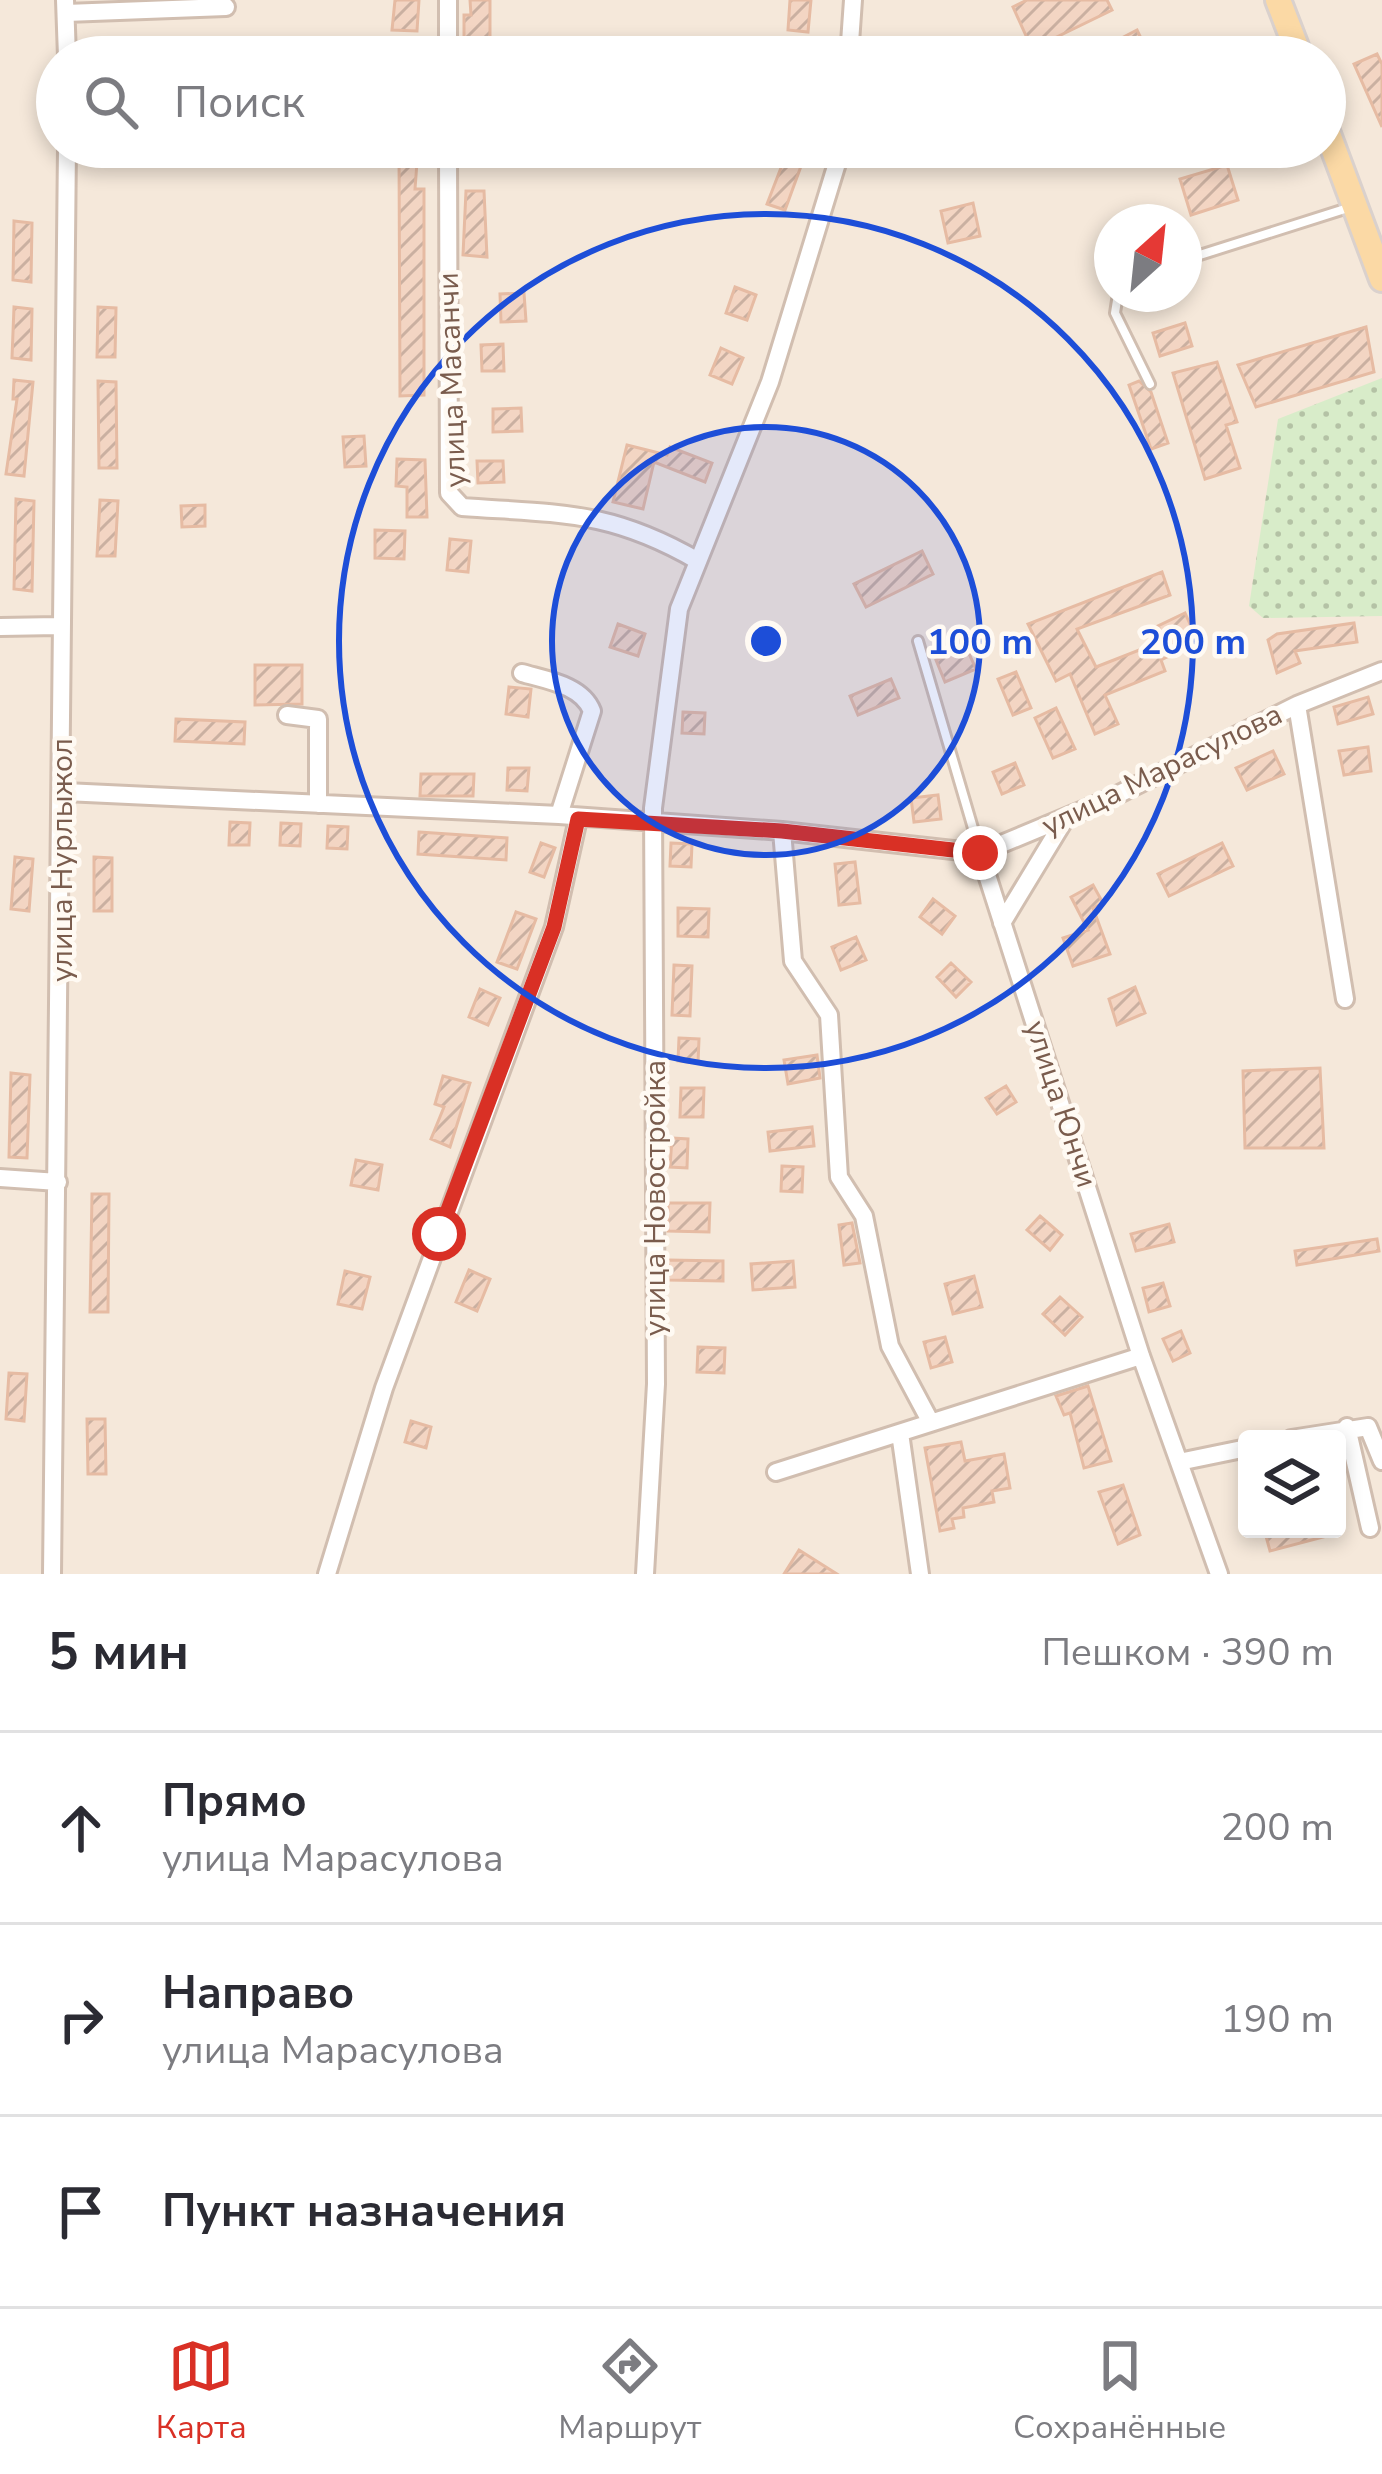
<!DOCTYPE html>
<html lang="ru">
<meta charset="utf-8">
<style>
body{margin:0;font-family:"Nunito Sans",sans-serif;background:#f7f7f7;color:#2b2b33}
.controls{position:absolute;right:36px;bottom:36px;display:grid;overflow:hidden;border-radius:12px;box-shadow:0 6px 18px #0003}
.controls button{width:108px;height:108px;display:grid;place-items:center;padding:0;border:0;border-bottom:3px solid #e1e1e2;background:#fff;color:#2b2b33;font:60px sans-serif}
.compass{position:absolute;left:1094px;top:204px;width:108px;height:108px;border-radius:50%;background:#fff;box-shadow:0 6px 18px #0003;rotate:27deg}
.stop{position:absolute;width:36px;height:36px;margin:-27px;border:9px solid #d93025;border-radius:50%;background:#fff}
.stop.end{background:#d93025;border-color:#fff;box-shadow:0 3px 12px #0008}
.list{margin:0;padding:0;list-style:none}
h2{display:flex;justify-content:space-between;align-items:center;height:156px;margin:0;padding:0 48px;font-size:51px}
h2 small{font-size:39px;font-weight:400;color:#7c7c81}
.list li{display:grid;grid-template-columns:78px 1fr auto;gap:36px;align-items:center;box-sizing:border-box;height:192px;padding:0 48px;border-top:3px solid #e1e1e2}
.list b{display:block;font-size:45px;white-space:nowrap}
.list p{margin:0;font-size:39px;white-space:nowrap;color:#7c7c81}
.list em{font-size:39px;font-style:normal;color:#7c7c81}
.icon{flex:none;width:66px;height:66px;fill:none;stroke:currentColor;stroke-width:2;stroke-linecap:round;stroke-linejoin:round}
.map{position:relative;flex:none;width:1382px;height:1574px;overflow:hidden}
.search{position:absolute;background:#fff;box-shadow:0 6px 18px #0003;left:36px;right:36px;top:36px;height:132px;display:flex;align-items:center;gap:30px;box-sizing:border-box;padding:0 42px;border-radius:66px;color:#7c7c81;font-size:45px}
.sheet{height:732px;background:#fff}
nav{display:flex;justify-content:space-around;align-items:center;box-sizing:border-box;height:168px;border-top:3px solid #e1e1e2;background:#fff;font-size:33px;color:#7c7c81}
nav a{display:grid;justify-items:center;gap:6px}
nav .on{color:#d93025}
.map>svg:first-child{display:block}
.residential{fill:#f5e8da;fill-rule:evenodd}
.grass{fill:url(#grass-dots)}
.building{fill:url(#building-hatch);stroke:#e6bba3;stroke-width:3}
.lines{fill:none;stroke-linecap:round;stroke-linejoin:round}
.service-casing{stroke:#d1beb0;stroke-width:14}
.minor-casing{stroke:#d1beb0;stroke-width:22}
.primary-casing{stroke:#dad1cd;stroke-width:30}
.service{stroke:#fff;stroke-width:8}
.minor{stroke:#fff;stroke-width:16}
.primary{stroke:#fbd9a5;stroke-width:24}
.route{stroke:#d93025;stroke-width:15}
.ring{fill:none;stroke:#1d4ed8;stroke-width:6}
.labels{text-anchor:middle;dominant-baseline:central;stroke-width:9;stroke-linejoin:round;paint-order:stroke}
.street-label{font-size:30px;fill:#7a5c4d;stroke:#fffaf3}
.centre{fill:#1d4ed8;stroke:#fffaf3;stroke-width:6}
.ring-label{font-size:36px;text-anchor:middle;font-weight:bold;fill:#1d4ed8;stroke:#fffaf3;stroke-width:9;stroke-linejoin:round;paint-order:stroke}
</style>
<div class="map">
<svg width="1382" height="1574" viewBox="0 0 1382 1574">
<defs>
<pattern id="grass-dots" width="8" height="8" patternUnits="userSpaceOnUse" patternTransform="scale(3)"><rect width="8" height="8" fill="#d8ecc9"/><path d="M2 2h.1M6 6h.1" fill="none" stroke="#b4c2a5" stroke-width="1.8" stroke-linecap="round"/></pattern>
<pattern id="building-hatch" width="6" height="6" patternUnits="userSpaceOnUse" patternTransform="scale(3)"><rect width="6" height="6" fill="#f3d5c3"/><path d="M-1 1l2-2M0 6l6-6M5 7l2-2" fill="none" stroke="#cab0a1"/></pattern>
</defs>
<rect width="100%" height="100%" fill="#fdf6ec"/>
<path class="residential" d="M0,0H1382V1574H0ZM57,57H1325V147H57ZM1112,222H1184V294H1112ZM1247,1439H1337V1529H1247Z"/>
<path class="grass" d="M1382,378V616L1263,618L1249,606L1278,419Z"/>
<path class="building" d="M395,0H419L417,31L392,30Z
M470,0H490V39H464V15H471Z
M790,0H811L808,32L788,30Z
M1027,0H1107L1112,10L1032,49L1013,7Z
M1137,30L1150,57H1085Z
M1377,54L1382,64V127L1354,64Z
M789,147H808L785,210L767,204Z
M399,148L418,149L415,189H424V395L400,396Z
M1227,165L1238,200L1191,215L1180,179Z
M466,191H484L487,257L463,255Z
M973,203L980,236L948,243L941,211Z
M14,221L32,223L31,282L13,280Z
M735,287L756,295L747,320L726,313Z
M524,293L526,321L501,322L500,294Z
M14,307L32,309L31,360L12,358Z
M98,307L116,308L115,357H97Z
M1185,323L1192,346L1160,356L1153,333Z
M1366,327L1374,372L1256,407L1238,365Z
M503,344L504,371H482L481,345Z
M721,348L743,358L732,384L710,375Z
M1217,362L1237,422L1226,425L1240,468L1205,479L1173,373Z
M14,380L33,382L24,476L6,474L17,399H13Z
M98,381L116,382L117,468H99Z
M1139,381L1151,392L1168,443L1151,449L1129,385Z
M521,408L522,431L493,432V409Z
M364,436L366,466L345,467L343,437Z
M627,445L667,455L670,447L712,463L705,482L654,462L643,509L613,502Z
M397,459L425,460L427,517H407V487L396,486Z
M477,461H503L504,482L478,483Z
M16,499L34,501L32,591L14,589Z
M100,500L118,501L115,556H97Z
M205,505V526L182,527L181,506Z
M375,530L405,531L404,559L375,558Z
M450,539L471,541L468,572L447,570Z
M922,551L933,574L866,607L854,584Z
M1162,572L1170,595L1077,629L1096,667L1165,640L1158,626L1185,613L1198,642L1161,660L1165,671L1105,695L1118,724L1095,734L1070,674L1056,681L1028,624Z
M1354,623L1357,642L1295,651L1300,663L1277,673L1268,640L1277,634Z
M618,624L645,634L638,656L610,647Z
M966,647L976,669L945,682L936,660Z
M255,665H302V704L255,705Z
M1016,672L1031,708L1013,715L998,679Z
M891,679L899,698L858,715L850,696Z
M509,687L531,689L528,717L506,714Z
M1368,697L1373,714L1338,724L1334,707Z
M1056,708L1075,749L1053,758L1035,718Z
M683,712L705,713L704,734L682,733Z
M176,719L245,722L244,744L175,741Z
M1368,747L1371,771L1344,775L1339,751Z
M1273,751L1284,774L1247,790L1236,768Z
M1015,763L1024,785L1002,794L993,772Z
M508,768H529L527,791L507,790Z
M421,774H474L473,796H420Z
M938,795L941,819L914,822L911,798Z
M230,822L250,823L249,845H229Z
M281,823L301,824L300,846L280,845Z
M328,826L348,827L347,849L327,848Z
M419,832L507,838L506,860L418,854Z
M541,843L555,848L544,877L530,872Z
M671,843L692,844L691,867L670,866Z
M1222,843L1233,866L1169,896L1158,874Z
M15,857L33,859L29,911L11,909Z
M94,857L112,858V911H94Z
M855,862L860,903L839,905L835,864Z
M1093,885L1103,903L1093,908L1110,954L1073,966L1063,938L1088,930L1071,897Z
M933,899L955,916L942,934L920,917Z
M678,908L709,909L708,937L678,936Z
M516,912L536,919L517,969L497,962Z
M856,937L866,960L841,970L832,947Z
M951,963L971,982L956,997L937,977Z
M674,965L692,966L690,1016L672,1015Z
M1135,987L1145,1013L1117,1025L1109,999Z
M480,989L500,998L488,1025L469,1017Z
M679,1038L699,1039L698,1063L678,1061Z
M817,1055L820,1078L788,1084L784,1060Z
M1320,1068L1324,1148H1245L1243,1071Z
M11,1073L30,1075L27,1158L9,1157Z
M443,1076L470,1083L450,1147L431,1139L444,1107L435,1104Z
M1006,1086L1016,1102L997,1114L986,1098Z
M681,1088H704L703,1117H680Z
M812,1127L814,1146L770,1151L768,1132Z
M672,1138L688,1139L687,1168L670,1167Z
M356,1160L382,1165L378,1190L351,1185Z
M782,1166L803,1167L802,1192L781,1191Z
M92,1194H109L108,1312H90Z
M668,1203H710L709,1232L668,1231Z
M1040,1216L1062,1235L1050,1250L1027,1230Z
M852,1223L860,1263L844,1265L839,1225Z
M1169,1224L1174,1242L1136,1251L1131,1234Z
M1377,1239L1379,1251L1297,1265L1295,1251Z
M668,1260L723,1261V1281L668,1280Z
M793,1261L795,1287L753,1290L751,1264Z
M469,1270L490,1279L477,1311L456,1302Z
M345,1271L370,1277L362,1309L338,1304Z
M974,1276L982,1307L953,1314L945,1284Z
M1163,1283L1170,1306L1149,1312L1143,1288Z
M1060,1297L1082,1317L1065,1335L1043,1314Z
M1181,1331L1190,1353L1173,1361L1163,1339Z
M945,1337L952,1362L931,1368L924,1342Z
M698,1347L725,1348L724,1373L697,1372Z
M9,1373L27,1374L24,1421L6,1419Z
M1088,1386L1111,1461L1084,1468L1070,1413L1064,1415L1056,1396Z
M87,1419H105L106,1474H88Z
M411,1421L431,1427L426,1448L405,1442Z
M961,1442L965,1461L1004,1454L1010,1488L992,1491L994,1502L963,1508L964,1517L952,1519L954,1528L940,1531L925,1448Z
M1123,1485L1140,1535L1118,1544L1099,1492Z
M1264,1529H1338V1533L1270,1551Z
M799,1550L837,1574H784Z"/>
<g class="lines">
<g class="service-casing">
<path id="service" d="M1184,260L1348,208
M1118,294L1115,313L1150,384
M918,641L980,852"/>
</g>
<g class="minor-casing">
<path id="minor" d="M65,0L67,57
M448,0V57
M66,13L226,7
M849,57L853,0
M448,147L449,493L462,507C560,514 610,510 698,561
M0,627L58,626
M522,673C546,680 582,685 592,711L559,815
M1297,705L1345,999
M287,715L318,719V804
M65,792L559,815L782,831L980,853L1105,801L1297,705L1382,671
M782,831L793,961L829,1015L839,1177L864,1216L890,1346L929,1419
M980,853L1141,1356L1219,1574
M1002,923L1065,819
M0,1178L58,1182
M1347,1427L1370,1528
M900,1433L920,1574
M1291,1439L1368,1427L1382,1461
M1179,1462L1247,1448
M776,1472L1141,1356
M52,1574L67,147
M327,1574L384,1388L554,927L578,819
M645,1574L656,1384L653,808L679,609L770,382L842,147"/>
</g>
<g class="primary-casing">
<path id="primary" d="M1278,0L1300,57
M1325,126L1382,279"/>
</g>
<use href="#service" class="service"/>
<use href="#minor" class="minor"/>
<use href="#primary" class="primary"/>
</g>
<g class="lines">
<path class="route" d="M439,1234L554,927L578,819L782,831L980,853"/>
</g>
<circle cx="766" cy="641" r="214" fill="#1d4ed8" fill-opacity=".12"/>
<g class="ring">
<circle cx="766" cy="641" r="214"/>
<circle cx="766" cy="641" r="427"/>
</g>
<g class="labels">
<g class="street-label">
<text transform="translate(452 380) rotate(-92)">улица Масанчи</text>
<text transform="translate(1162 770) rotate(-26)">улица Марасулова</text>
<text transform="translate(62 860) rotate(-90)">улица Нурлыжол</text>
<text transform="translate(1061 1104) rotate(72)">улица Юнчи</text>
<text transform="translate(655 1198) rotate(-90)">улица Новостройка</text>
</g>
</g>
<circle cx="766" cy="641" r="18" class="centre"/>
<g class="ring-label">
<text x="980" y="654">100 m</text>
<text x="1193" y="654">200 m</text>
</g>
</svg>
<div class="controls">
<button><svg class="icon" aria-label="layers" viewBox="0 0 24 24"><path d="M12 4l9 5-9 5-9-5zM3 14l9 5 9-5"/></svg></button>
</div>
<svg class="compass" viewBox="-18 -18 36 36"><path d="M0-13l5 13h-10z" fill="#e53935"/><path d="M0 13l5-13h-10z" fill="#7c7c81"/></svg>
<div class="stop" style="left:439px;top:1234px"></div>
<div class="stop end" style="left:980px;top:853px"></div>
<div class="search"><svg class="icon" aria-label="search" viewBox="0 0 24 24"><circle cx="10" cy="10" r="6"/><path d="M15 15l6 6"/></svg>Поиск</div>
</div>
<section class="sheet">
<h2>5 мин<small>Пешком · 390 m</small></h2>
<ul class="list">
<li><svg class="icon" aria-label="ahead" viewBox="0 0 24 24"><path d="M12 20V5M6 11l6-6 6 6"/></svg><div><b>Прямо</b><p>улица Марасулова</p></div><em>200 m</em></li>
<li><svg class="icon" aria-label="right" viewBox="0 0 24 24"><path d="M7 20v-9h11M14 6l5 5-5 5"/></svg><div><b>Направо</b><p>улица Марасулова</p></div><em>190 m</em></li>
<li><svg class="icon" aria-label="arrive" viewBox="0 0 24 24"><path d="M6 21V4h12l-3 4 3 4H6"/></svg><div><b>Пункт назначения</b></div></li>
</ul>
</section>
<nav>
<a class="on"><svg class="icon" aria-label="map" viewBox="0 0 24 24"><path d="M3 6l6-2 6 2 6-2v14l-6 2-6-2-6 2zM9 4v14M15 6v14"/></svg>Карта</a>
<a><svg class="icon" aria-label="directions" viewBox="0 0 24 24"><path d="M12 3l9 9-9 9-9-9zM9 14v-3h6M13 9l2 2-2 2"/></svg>Маршрут</a>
<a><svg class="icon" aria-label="saved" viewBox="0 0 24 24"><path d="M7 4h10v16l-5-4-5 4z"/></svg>Сохранённые</a>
</nav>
